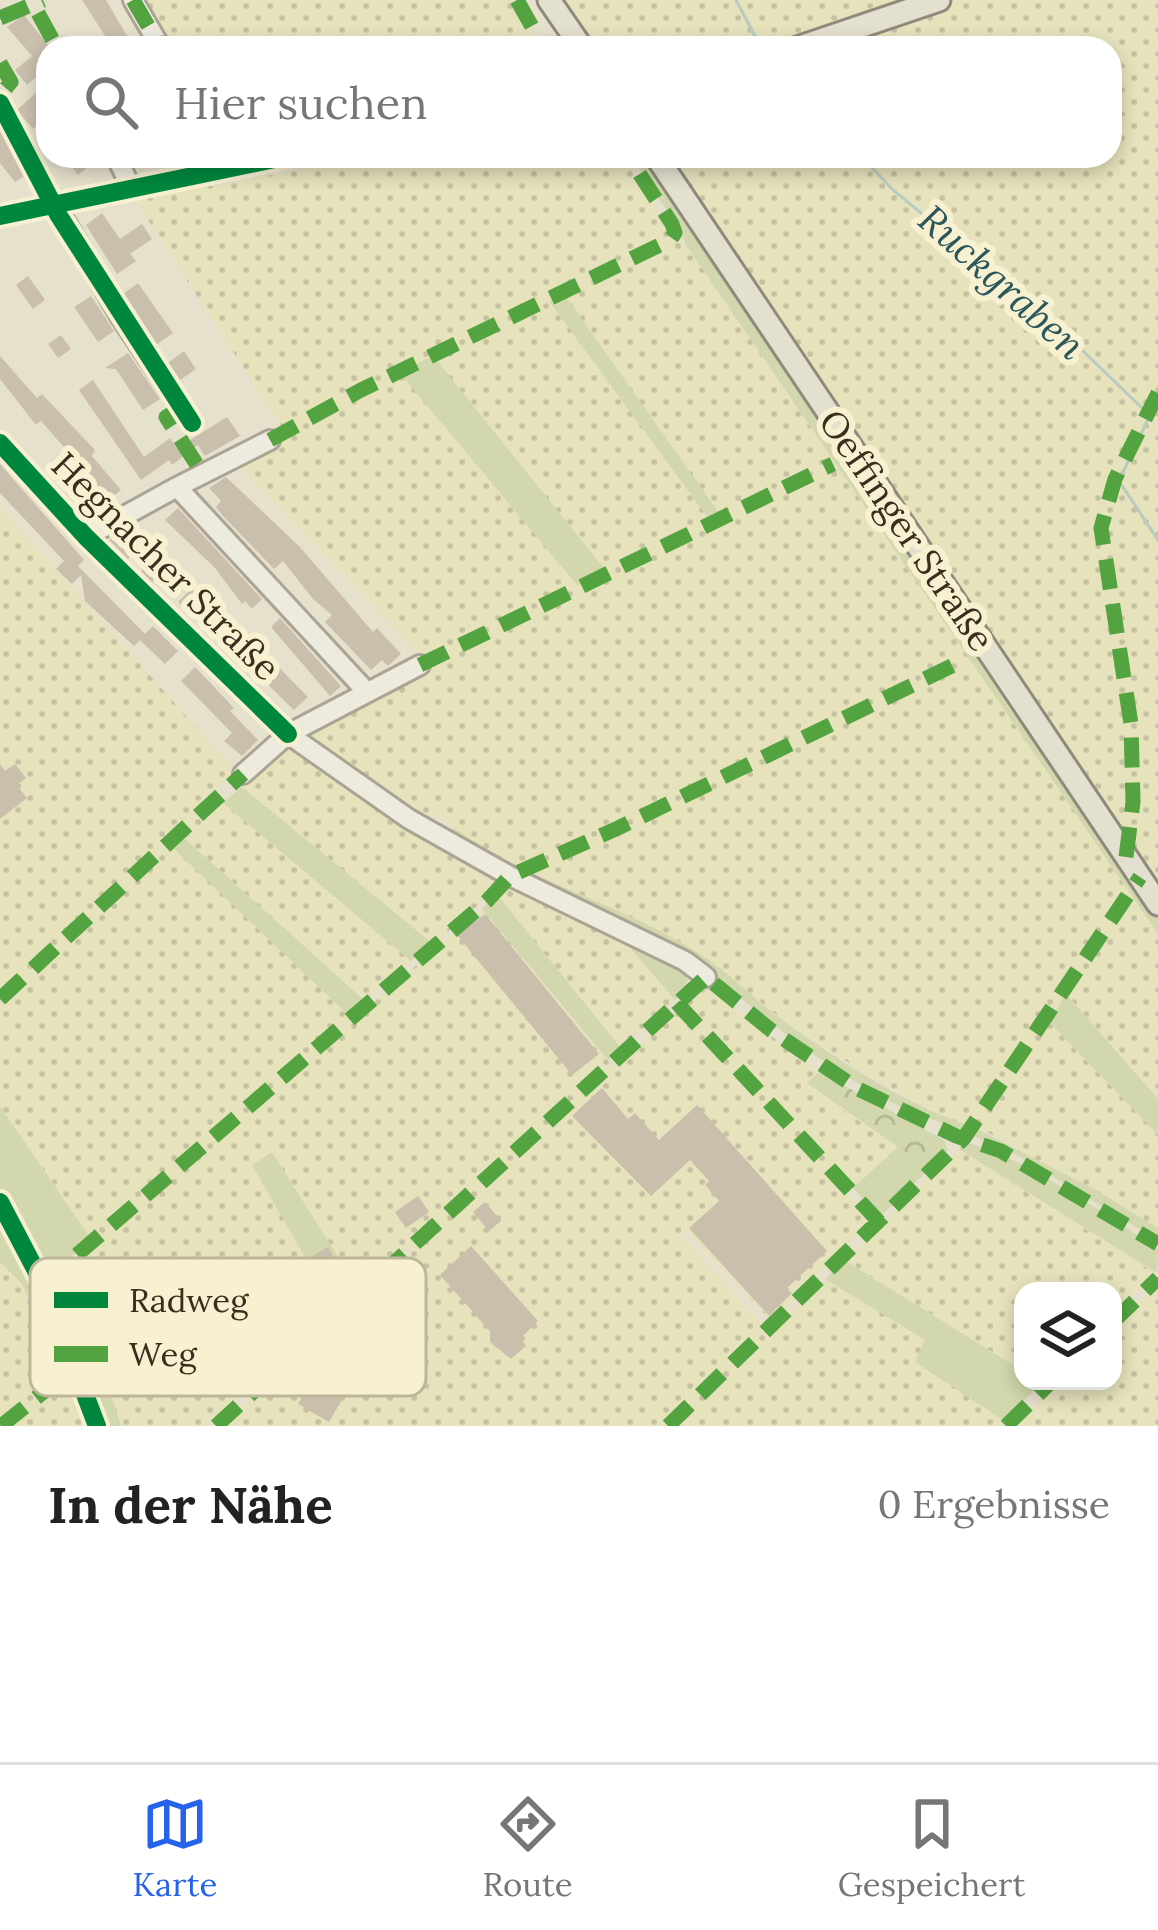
<!DOCTYPE html>
<html lang="de">
<meta charset="utf-8">
<style>
body{margin:0;font-family:Lora,serif;background:#f6f6f6;color:#222}
.controls{position:absolute;right:36px;bottom:36px;display:grid;overflow:hidden;border-radius:24px;box-shadow:0 6px 18px #0003}
.controls button{width:108px;height:108px;display:grid;place-items:center;padding:0;border:0;border-bottom:3px solid #e0e0e0;background:#fff;color:#222;font:60px sans-serif}
.list{margin:0;padding:0;list-style:none}
h2{display:flex;justify-content:space-between;align-items:center;height:156px;margin:0;padding:0 48px;font-size:51px}
h2 small{font-size:39px;font-weight:400;color:#767676}
.icon{flex:none;width:66px;height:66px;fill:none;stroke:currentColor;stroke-width:2;stroke-linecap:round;stroke-linejoin:round}
.map{position:relative;flex:none;width:1158px;height:1426px;overflow:hidden}
.search{position:absolute;background:#fff;box-shadow:0 6px 18px #0003;left:36px;right:36px;top:36px;height:132px;display:flex;align-items:center;gap:30px;box-sizing:border-box;padding:0 42px;border-radius:36px;color:#767676;font-size:45px}
.sheet{height:336px;background:#fff}
nav{display:flex;justify-content:space-around;align-items:center;box-sizing:border-box;height:168px;border-top:3px solid #e0e0e0;background:#fff;font-size:33px;color:#767676}
nav a{display:grid;justify-items:center;gap:6px}
nav .on{color:#2563eb}
.map>svg:first-child{display:block}
.farmland{fill:url(#farmland-dots)}
.green{fill:#d2d7ae}
.forest{fill:url(#forest-crowns)}
.lines{fill:none;stroke-linecap:round;stroke-linejoin:round}
.stream{stroke:#b8cbc2;stroke-width:3}
.building{fill:#cabfad}
.minor-casing{stroke:#aba495;stroke-width:24}
.major-casing{stroke:#908a7c;stroke-width:27}
.minor{stroke:#edeade;stroke-width:18}
.major{stroke:#e4e0cf;stroke-width:21}
.quiet{stroke:#53a441;stroke-width:15;stroke-dasharray:30 15;stroke-linecap:butt}
.cycleway-casing{stroke:#f7f0d1;stroke-width:26}
.cycleway{stroke:#00873e;stroke-width:18}
.labels{text-anchor:middle;dominant-baseline:central;stroke-width:12;stroke-linejoin:round;paint-order:stroke}
.street-label{font-size:36px;fill:#392e1d;stroke:#f7f0d1}
.water-label{font-size:39px;font-style:italic;fill:#2b575a;stroke:#f7f0d1}
.key{fill:#f7f0d1;stroke:#beb69b;stroke-width:3}
.key-label{font-size:33px;fill:#392e1d}
</style>
<div class="map">
<svg width="1158" height="1426" viewBox="0 0 1158 1426">
<defs>
<pattern id="farmland-dots" width="8" height="8" patternUnits="userSpaceOnUse" patternTransform="scale(3)"><rect width="8" height="8" fill="#e6e2bc"/><path d="M2 2h.1M6 6h.1" fill="none" stroke="#c6c2a1" stroke-width="1.8" stroke-linecap="round"/></pattern>
<pattern id="forest-crowns" width="20" height="18" patternUnits="userSpaceOnUse" patternTransform="scale(3)"><rect width="20" height="18" fill="#d2d7ae"/><path d="M2 6a3 3 0 1 1 6 0M12 15a3 3 0 1 1 6 0" fill="none" stroke="#b5b995"/></pattern>
</defs>
<rect width="100%" height="100%" fill="#e6e1cc"/>
<path class="farmland" d="M144,0H513L540,48H174Z
M559,0H917L788,38L738,48H593Z
M958,0H1158V891L672,156H1110V48H828L933,13Z
M376,156H624L671,233L677,242L686,245L1158,934V1099L1066,994L1049,1022L1158,1135V1228L989,1133L950,1119L864,1073L778,1016L706,958L659,931L482,848L436,815L425,826L301,738L327,720L433,668L239,466L287,435L135,200Z
M0,507L236,772L212,793L411,961L364,1000L178,833L168,841L353,1020L482,909L613,1067L706,987L819,1072L807,1083L819,1094L898,1147L848,1193L873,1221L771,1321L686,1230L680,1235L768,1331L828,1280L929,1342L919,1364L1006,1421L1002,1426H220L412,1251L407,1245L357,1287L272,1152L253,1166L334,1307L208,1426H121L98,1354L64,1271L95,1244L0,1106Z
M289,748L495,881L490,895L433,944L242,787Z
M521,887L626,943L675,1000L621,1048L498,897L512,888Z
M958,1149L1157,1274L1113,1314V1291H1023V1371L844,1260Z
M0,1262L22,1284L48,1340L53,1338L67,1366L69,1360L90,1426H0Z
M1158,1284V1426H1014L1059,1381H1113V1328Z"/>
<path class="green" d="M631,156H645L1158,913V934L686,245L681,232Z
M564,294L722,517L711,522L549,301Z
M433,356L607,572L577,585L399,372Z
M242,787L433,944L411,961L223,803Z
M454,828C531,884 628,905 706,958C731,975 753,998 777,1016C833,1057 901,1102 967,1125L962,1132L895,1104L849,1078L802,1047L694,961L608,921L451,834Z
M182,836L364,1000L347,1014L171,846Z
M510,881L689,972L685,992L675,1000L626,943L521,887L512,888L499,897L621,1048L608,1060L482,909Z
M1066,994L1158,1099V1135L1049,1022Z
M0,1106L91,1239L50,1274L44,1272L0,1192Z
M975,1128L1096,1190L1158,1228V1240L1015,1154L971,1135Z
M964,1143C1011,1148 1115,1221 1158,1249L1157,1273L959,1149Z
M898,1147L915,1165L870,1207L853,1188Z
M272,1152L357,1287L334,1307L252,1165Z
M0,1211L40,1285L69,1360L66,1368L54,1339L49,1341L22,1284L0,1262Z
M844,1260L1023,1371V1381L1042,1383L1003,1420L915,1362L925,1340L825,1279Z
M64,1271L98,1354L121,1426H102L49,1282Z"/>
<path class="forest" d="M819,1072L944,1140L948,1150L880,1217L870,1207L915,1165L898,1147L807,1083Z"/>
<g class="lines">
<path class="stream" d="M736,0L757,40
M861,156L893,190L1048,317L1143,409
M1150,415L1119,481L1158,540"/>
</g>
<path class="building" d="M82,0H106L134,48H113Z
M24,15L48,45V67L27,85L15,70L32,56L7,27Z
M39,90L48,100V126L42,131L37,125L33,129L17,110Z
M0,120L28,174L15,182L0,163Z
M63,156H89L94,162L78,175Z
M102,213L120,239L142,224L152,239L130,254L136,261L117,274L86,225Z
M28,276L45,300L33,309L16,285Z
M138,283L173,333L156,345L123,294Z
M91,296L114,331L98,342L74,307Z
M61,335L71,349L58,358L48,344Z
M184,351L196,369L180,380L168,363Z
M128,353L160,399L143,410L116,369L105,368Z
M0,356L37,398L42,394L95,450L92,456L121,490L105,503L82,477L84,470L41,421L36,425L0,379Z
M93,380L144,457L170,438L177,448L227,417L240,436L205,456L198,445L172,465L169,460L141,480L79,390Z
M0,464L84,560L78,566L145,634L153,626L178,651L165,664L140,640L134,646L85,601L81,575L72,584L56,569L64,561L0,493Z
M226,477L299,546L373,632L377,628L401,654L388,666L382,660L371,670L325,622L332,615L313,599L283,561L274,569L222,515L216,507L221,501L209,488Z
M178,508L262,599L252,609L245,601L242,604L215,568L165,520Z
M125,531L140,546L128,559L109,540Z
M155,558L166,569L152,582L141,571Z
M193,587L230,619L218,631L195,610L191,614L178,602Z
M280,618L341,686L330,696L271,627Z
M246,634L308,697L294,710L231,649Z
M195,667L234,708L230,711L258,740L242,756L224,741L232,733L181,681Z
M0,764L5,771L15,764L26,778L17,785L27,798L0,819Z
M485,914L599,1054L572,1075L457,935Z
M602,1088L628,1119L635,1113L659,1140L697,1105L827,1251L787,1288L792,1293L769,1316L689,1228L719,1201L705,1185L709,1181L690,1160L651,1196L572,1116Z
M418,1196L429,1212L406,1228L395,1212Z
M485,1202L501,1221L489,1231L473,1212Z
M471,1246L538,1321L521,1338L526,1346L511,1359L490,1342V1331L440,1275Z
M328,1247L341,1270L324,1280L311,1257Z
M312,1380L343,1398L329,1422L298,1404Z"/>
<g class="lines">
<g class="minor-casing">
<path id="minor" d="M133,0L161,48
M116,156L131,188
M55,204L120,316L192,423
M0,216L289,156
M0,443L86,537L288,734L409,819L510,876L685,961L706,977
M177,487L270,440
M86,537L177,487L366,691
M243,774L288,734L420,665"/>
</g>
<g class="major-casing">
<path id="major" d="M549,0L582,48
M797,48L939,0
M656,156L1158,904"/>
</g>
<use href="#minor" class="minor"/>
<use href="#major" class="major"/>
<path class="quiet" d="M133,0L161,48
M517,0L544,48
M38,13L57,48
M0,18L43,0
M0,63L11,82L0,95
M182,407L166,417L203,474
M270,440L361,390L670,240L675,233L672,224L628,156
M420,665L833,464
M1126,857L1133,802L1131,724L1101,528L1115,479L1158,393
M0,999L243,774
M677,1003L879,1222
M43,1284L487,901L510,876L618,828L964,660
M1113,1322L1158,1278
M1,1426L76,1366
M216,1426L706,977L772,1031L858,1089L956,1136L1001,1151L1158,1244
M668,1426L964,1138L1140,877
M1006,1426L1052,1381"/>
<g class="cycleway-casing">
<path id="cycleway" d="M0,103L59,216L192,423
M0,216L289,156
M0,443L86,537L288,734
M0,1202L43,1284L97,1426"/>
</g>
<use href="#cycleway" class="cycleway"/>
</g>
<g class="labels">
<g class="street-label">
<text transform="translate(907 530) rotate(56)">Oeffinger Straße</text>
<text transform="translate(166 566) rotate(45)">Hegnacher Straße</text>
</g>
<g class="water-label">
<text transform="translate(1002 282) rotate(42)">Ruckgraben</text>
</g>
</g>
<rect x="30" y="1258" width="396" height="138" rx="18" class="key"/>
<rect x="54" y="1292" width="54" height="16" fill="#00873e"/>
<rect x="54" y="1346" width="54" height="16" fill="#53a441"/>
<g class="key-label">
<text x="129" y="1312">Radweg</text>
<text x="129" y="1366">Weg</text>
</g>
</svg>
<div class="controls">
<button><svg class="icon" aria-label="layers" viewBox="0 0 24 24"><path d="M12 4l9 5-9 5-9-5zM3 14l9 5 9-5"/></svg></button>
</div>
<div class="search"><svg class="icon" aria-label="search" viewBox="0 0 24 24"><circle cx="10" cy="10" r="6"/><path d="M15 15l6 6"/></svg>Hier suchen</div>
</div>
<section class="sheet">
<h2>In der Nähe<small>0 Ergebnisse</small></h2>
<ul class="list">
</ul>
</section>
<nav>
<a class="on"><svg class="icon" aria-label="map" viewBox="0 0 24 24"><path d="M3 6l6-2 6 2 6-2v14l-6 2-6-2-6 2zM9 4v14M15 6v14"/></svg>Karte</a>
<a><svg class="icon" aria-label="directions" viewBox="0 0 24 24"><path d="M12 3l9 9-9 9-9-9zM9 14v-3h6M13 9l2 2-2 2"/></svg>Route</a>
<a><svg class="icon" aria-label="saved" viewBox="0 0 24 24"><path d="M7 4h10v16l-5-4-5 4z"/></svg>Gespeichert</a>
</nav>
